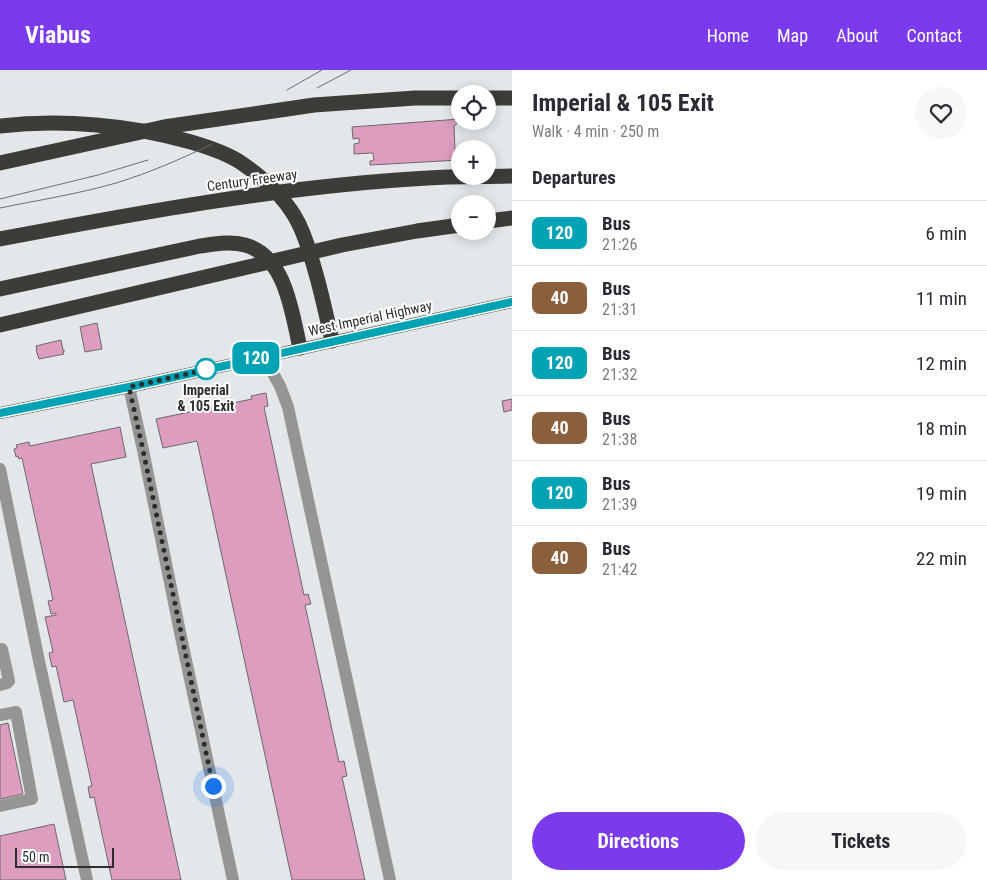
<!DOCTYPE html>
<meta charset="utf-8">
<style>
:root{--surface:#fff;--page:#f7f7f7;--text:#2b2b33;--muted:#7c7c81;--line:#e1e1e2;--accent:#7c3aed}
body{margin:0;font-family:"Roboto Condensed",sans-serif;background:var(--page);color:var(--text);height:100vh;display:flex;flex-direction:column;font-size:19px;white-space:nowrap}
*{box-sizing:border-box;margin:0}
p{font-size:16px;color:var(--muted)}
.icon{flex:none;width:28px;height:28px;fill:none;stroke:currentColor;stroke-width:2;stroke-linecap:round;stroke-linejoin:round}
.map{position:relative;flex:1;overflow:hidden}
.side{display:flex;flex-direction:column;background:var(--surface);width:475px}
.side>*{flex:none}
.badge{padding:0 10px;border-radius:8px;font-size:18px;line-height:32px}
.fabs{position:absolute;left:451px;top:15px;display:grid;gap:10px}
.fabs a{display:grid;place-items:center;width:45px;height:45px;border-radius:50%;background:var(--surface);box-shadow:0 2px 12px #0003;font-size:25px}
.scale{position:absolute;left:15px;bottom:12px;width:99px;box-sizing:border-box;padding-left:5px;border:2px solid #2c2d2e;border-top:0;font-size:14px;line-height:18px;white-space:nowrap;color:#2c2d2e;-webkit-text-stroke:4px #fff;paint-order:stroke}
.you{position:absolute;width:25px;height:25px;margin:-12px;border:4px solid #fff;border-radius:50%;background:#1a73e8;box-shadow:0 0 0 8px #1a73e833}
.map>.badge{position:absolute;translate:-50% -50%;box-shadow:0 0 0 2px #fff}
h2{padding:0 20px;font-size:19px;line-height:45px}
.round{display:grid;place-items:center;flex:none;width:52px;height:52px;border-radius:26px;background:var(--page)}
.summary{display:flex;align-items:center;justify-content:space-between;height:85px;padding:0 20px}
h1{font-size:24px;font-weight:700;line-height:38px}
.action{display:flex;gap:10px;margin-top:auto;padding:10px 20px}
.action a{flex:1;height:58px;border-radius:30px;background:var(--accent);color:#fff;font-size:20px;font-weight:700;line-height:58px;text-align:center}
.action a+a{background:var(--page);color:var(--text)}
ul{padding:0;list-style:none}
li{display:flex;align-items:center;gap:15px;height:65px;padding:0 20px;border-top:1px solid var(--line)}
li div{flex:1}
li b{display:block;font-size:19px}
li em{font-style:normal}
li .badge{min-width:55px;font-weight:700;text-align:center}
header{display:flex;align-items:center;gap:30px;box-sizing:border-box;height:70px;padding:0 25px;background:var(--accent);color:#fff}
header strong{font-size:24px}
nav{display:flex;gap:28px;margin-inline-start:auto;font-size:18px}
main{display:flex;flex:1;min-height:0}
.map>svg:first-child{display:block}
.building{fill:#dc9dbf;stroke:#6d696b}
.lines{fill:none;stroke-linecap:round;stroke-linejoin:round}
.minor{stroke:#959593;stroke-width:12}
.major{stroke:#545350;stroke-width:12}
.highway{stroke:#3d3c39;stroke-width:15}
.tram{stroke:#6b6d6f;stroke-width:1}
.highway-bridge{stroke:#3d3c39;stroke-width:15}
.line-casing{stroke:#fff;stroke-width:11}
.line{stroke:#00a3b4;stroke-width:8}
.walk{stroke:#2c2d2e;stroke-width:5;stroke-dasharray:0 9}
.stop-dot{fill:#fff;stroke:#00a3b4;stroke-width:2.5}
.labels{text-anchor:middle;stroke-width:4;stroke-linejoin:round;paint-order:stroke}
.street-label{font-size:14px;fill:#2c2d2e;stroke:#fff}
.stop-label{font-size:14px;font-weight:bold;fill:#2c2d2e;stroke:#fff}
</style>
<header>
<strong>Viabus</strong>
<nav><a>Home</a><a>Map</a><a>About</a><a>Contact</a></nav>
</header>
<main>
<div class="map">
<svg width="512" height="810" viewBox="0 0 512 810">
<rect width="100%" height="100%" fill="#e3e7ea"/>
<g class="building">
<polygon points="460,49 460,51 454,56 455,81 460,86 460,90 370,95 370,91 374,90 373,83 354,84 354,74 359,73 359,68 353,69 352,57"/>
<polygon points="97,253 102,279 85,282 80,257"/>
<polygon points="61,270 63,280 64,280 64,282 63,282 64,284 39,289 36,280 37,280 36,276"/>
<polygon points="266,323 268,336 264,337 304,525 308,524 311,534 305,535 339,692 344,691 347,706 342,707 365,810 292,810 197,371 163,378 156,349 252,329 251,326"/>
<polygon points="512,329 512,340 504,342 502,331"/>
<polygon points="120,357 126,387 91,394 181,810 112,810 94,727 90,728 88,717 92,716 73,630 64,632 56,596 52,597 49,583 53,582 45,547 56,545 56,543 51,544 48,531 53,530 22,388 19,389 18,386 16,387 14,379 17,378 16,375 29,372 30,376"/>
<polygon points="8,653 23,724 0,729 0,655"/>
<polygon points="54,754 66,810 0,810 0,766"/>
</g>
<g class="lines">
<g class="minor">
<polyline points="264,287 280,316 288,337 390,810"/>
<polyline points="129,317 143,380 181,567 233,810"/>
<polyline points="0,399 39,591 87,810"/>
<polyline points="0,615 7,613 9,611 2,579"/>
<polyline points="0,645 16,642 32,729 0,736"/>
</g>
<polyline class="major" points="0,343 129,317 512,232"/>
<g class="highway">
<polyline points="488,28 512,28"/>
<path d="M0,56c62,-7 131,-1 191,16 17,5 35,11 49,20 21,14 41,32 54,53 8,13 13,28 17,42 9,28 15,56 21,84"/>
<polyline points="488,151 512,148"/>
<path d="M0,219l200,-43c15,-2 30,-5 45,-1 41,11 47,69 55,103"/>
</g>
<g class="tram">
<polyline points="317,18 351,0"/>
<polyline points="287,20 322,0"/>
<polyline points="0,129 98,105 148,90"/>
<path d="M0,138c39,-8 78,-14 116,-25 33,-10 65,-24 96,-39"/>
</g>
<g class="highway-bridge">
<polyline points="0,93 164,57 314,35 415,28 460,28"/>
<path d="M0,169c142,-27 284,-53 428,-61 28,-2 56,-1 84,-2"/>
<polyline points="0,255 342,175 417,161 460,155"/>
</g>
</g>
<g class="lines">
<g class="line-casing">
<polyline id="line" points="0,343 129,317 512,232"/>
</g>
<use href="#line" class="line"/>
<polyline class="walk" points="206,299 209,299 129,317 143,380 213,716"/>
</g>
<circle class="stop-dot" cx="206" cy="299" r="10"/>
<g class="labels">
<g class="street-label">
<text transform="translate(252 110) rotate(-8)" y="5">Century Freeway</text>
<text transform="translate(370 248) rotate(-12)" y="5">West Imperial Highway</text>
</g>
<g class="stop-label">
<text x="206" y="325">Imperial<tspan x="206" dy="16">&amp; 105 Exit</tspan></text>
</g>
</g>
</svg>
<div class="fabs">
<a><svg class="icon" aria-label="locate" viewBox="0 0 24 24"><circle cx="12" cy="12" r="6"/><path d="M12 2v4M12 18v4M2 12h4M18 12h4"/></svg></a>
<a>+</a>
<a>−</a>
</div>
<div class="scale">50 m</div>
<div class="you" style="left:213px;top:716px"></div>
<b class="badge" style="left:256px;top:288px;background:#00a3b4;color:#fff">120</b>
</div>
<section class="side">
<div class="summary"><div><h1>Imperial &amp; 105 Exit</h1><p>Walk · 4 min · 250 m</p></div><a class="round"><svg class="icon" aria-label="heart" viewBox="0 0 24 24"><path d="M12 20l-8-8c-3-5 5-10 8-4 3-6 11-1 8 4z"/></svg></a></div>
<h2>Departures</h2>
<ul>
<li><span class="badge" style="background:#00a3b4;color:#fff">120</span><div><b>Bus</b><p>21:26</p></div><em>6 min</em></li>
<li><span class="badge" style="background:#8b5e3c;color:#fff">40</span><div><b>Bus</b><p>21:31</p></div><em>11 min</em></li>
<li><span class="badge" style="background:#00a3b4;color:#fff">120</span><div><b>Bus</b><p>21:32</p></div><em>12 min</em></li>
<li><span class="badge" style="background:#8b5e3c;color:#fff">40</span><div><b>Bus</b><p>21:38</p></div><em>18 min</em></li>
<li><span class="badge" style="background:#00a3b4;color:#fff">120</span><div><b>Bus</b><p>21:39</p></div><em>19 min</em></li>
<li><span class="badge" style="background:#8b5e3c;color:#fff">40</span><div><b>Bus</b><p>21:42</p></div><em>22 min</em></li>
</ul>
<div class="action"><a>Directions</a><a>Tickets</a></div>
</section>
</main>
